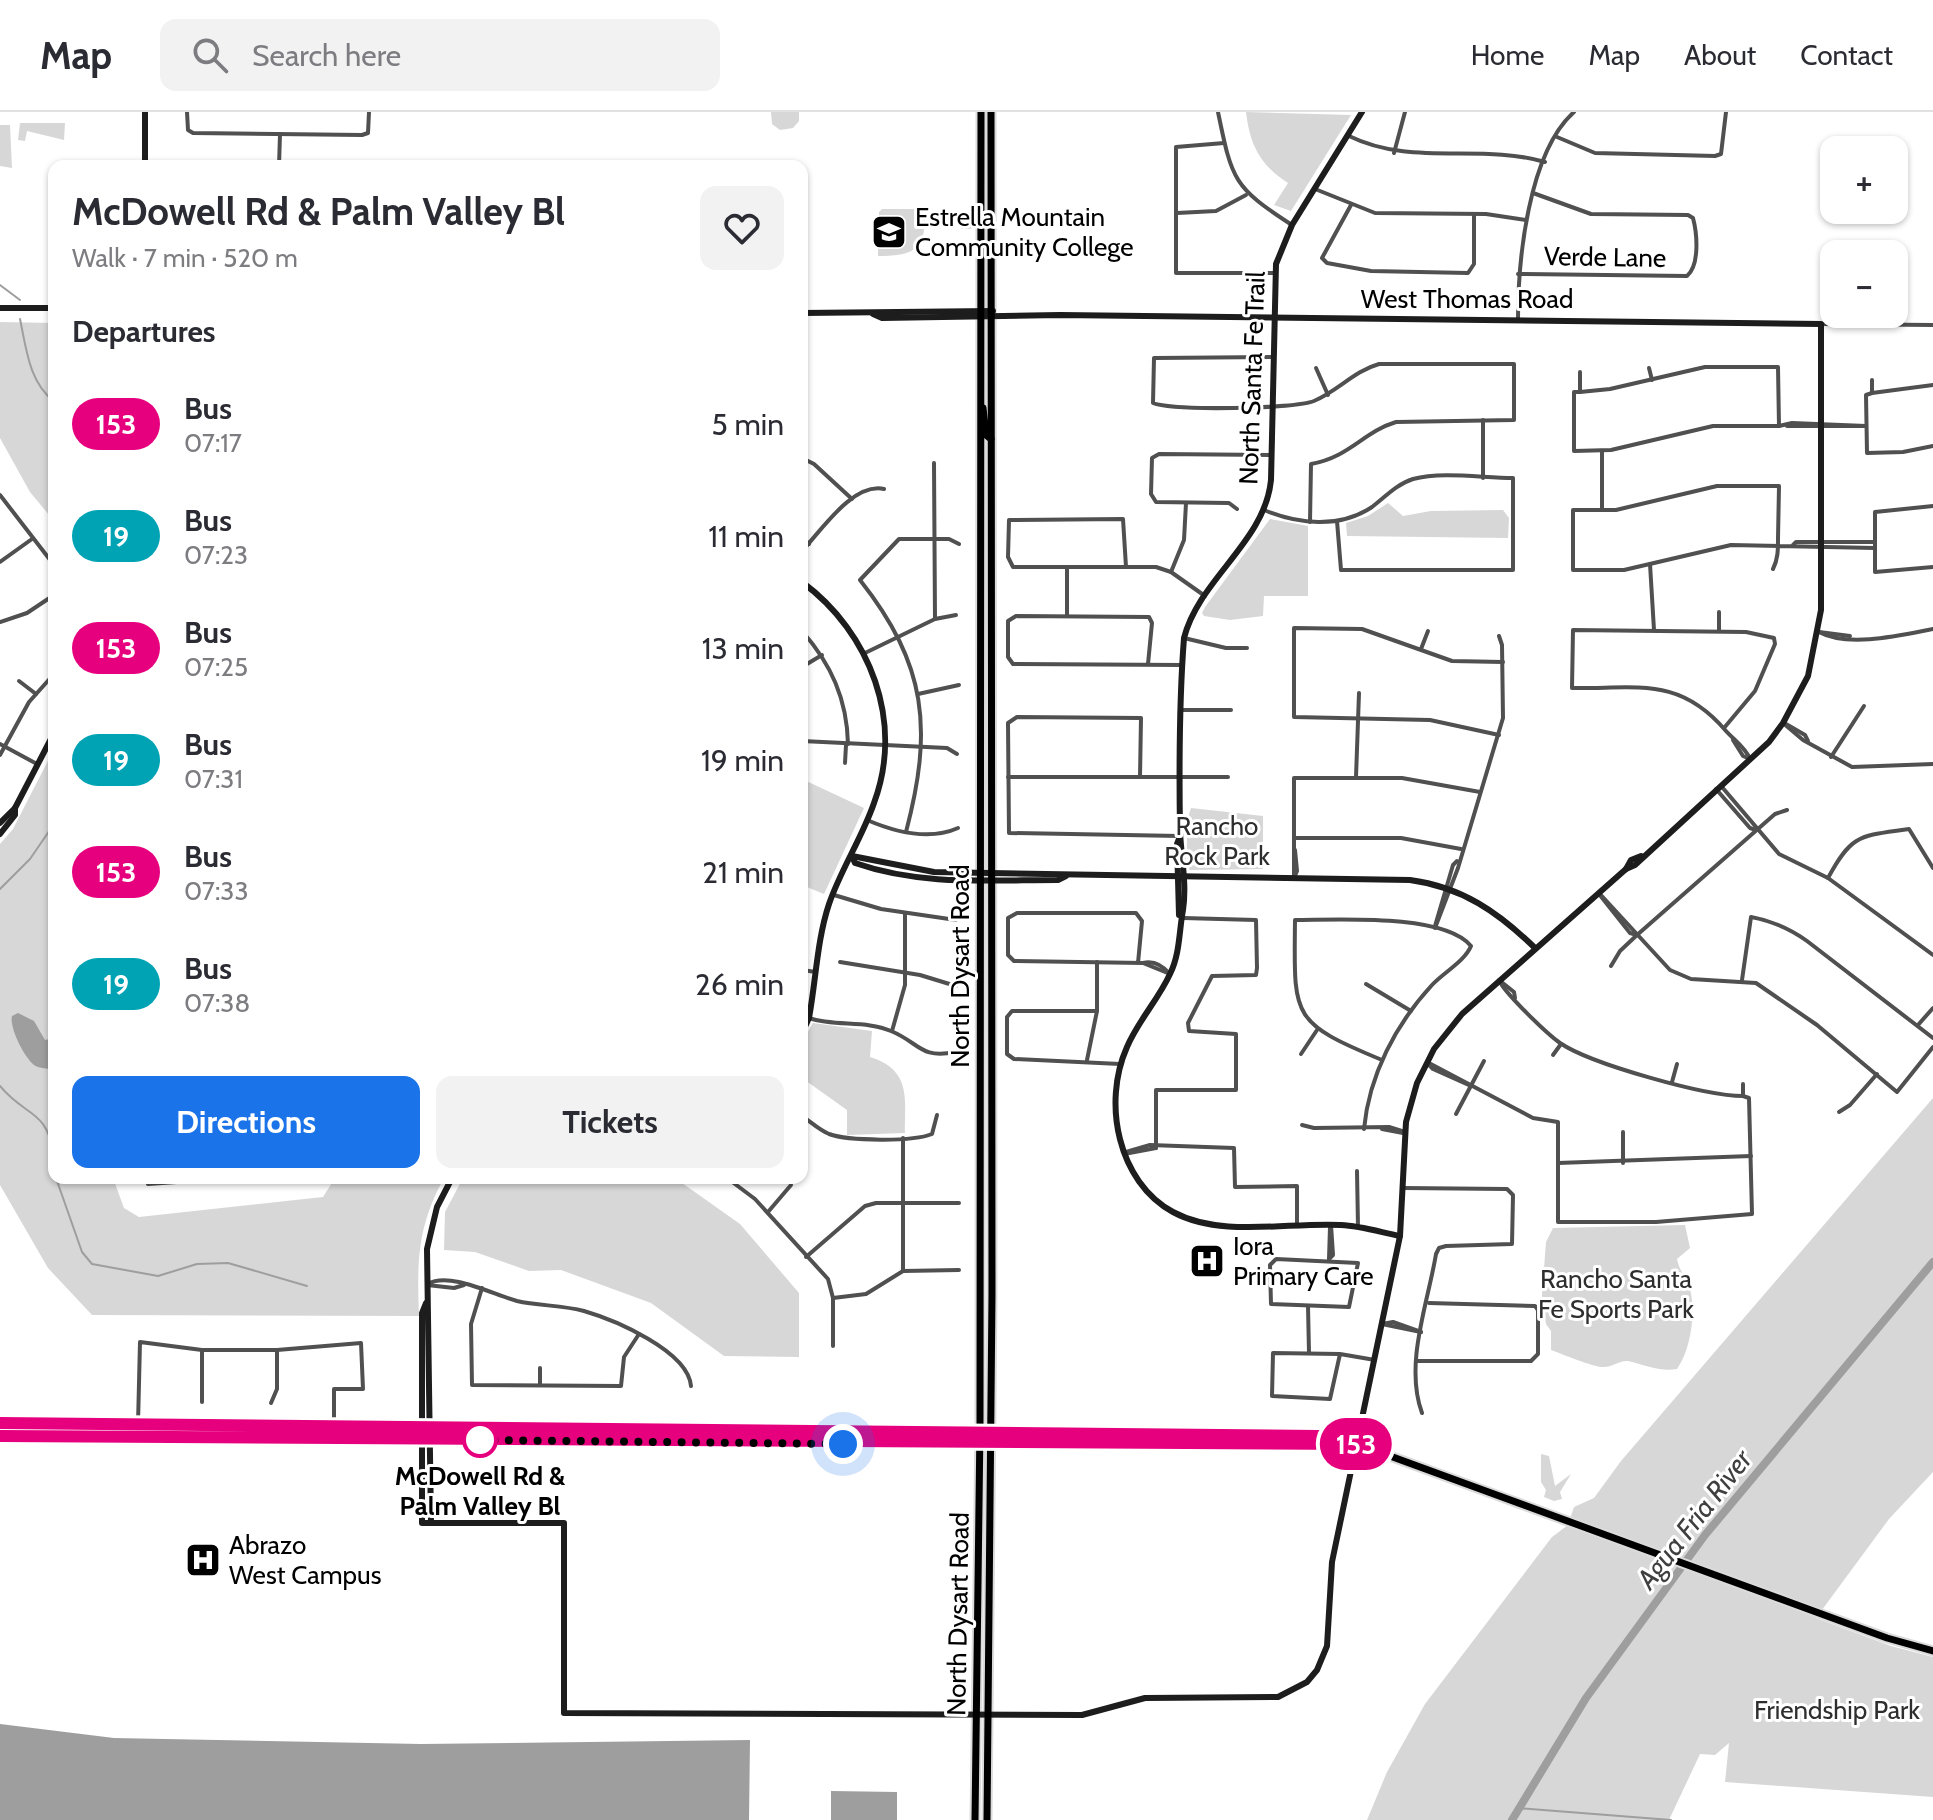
<!DOCTYPE html>
<meta charset="utf-8">
<style>
:root{--surface:#fff;--page:#f2f2f3;--text:#2b2b33;--muted:#7c7c81;--line:#e1e1e2;--accent:#1a73e8}
body{margin:0;font-family:Cabin,sans-serif;background:var(--page);color:var(--text);height:100vh;display:flex;flex-direction:column;font-size:30px;white-space:nowrap}
*{box-sizing:border-box;margin:0}
p{font-size:26px;color:var(--muted)}
.icon{flex:none;width:44px;height:44px;fill:none;stroke:currentColor;stroke-width:2;stroke-linecap:round;stroke-linejoin:round}
.map{position:relative;flex:1;overflow:hidden}
.sheet{position:absolute;left:48px;top:48px;width:760px;height:1024px;display:flex;flex-direction:column;background:var(--surface);border-radius:16px;box-shadow:0 2px 6px #0004}
.sheet>*{flex:none}
.badge{padding:0 16px;border-radius:26px;font-size:28px;line-height:52px}
.controls{position:absolute;left:1820px;top:24px;display:grid;gap:16px}
.controls a{display:grid;place-items:center;width:88px;height:88px;border-radius:16px;background:var(--surface);box-shadow:0 2px 6px #0004;font-size:40px}
.you{position:absolute;width:40px;height:40px;margin:-20px;border:6px solid #fff;border-radius:50%;background:#1a73e8;box-shadow:0 0 0 12px #1a73e833}
.map>.badge{position:absolute;translate:-50% -50%;box-shadow:0 0 0 4px #fff}
h2{padding:0 24px;font-size:30px;line-height:72px}
.round{display:grid;place-items:center;flex:none;width:84px;height:84px;border-radius:16px;background:var(--page)}
.overview{display:flex;align-items:center;justify-content:space-between;height:136px;padding:0 24px}
h1{font-size:38px;font-weight:800;line-height:60px}
.action{display:flex;gap:16px;margin-top:auto;padding:16px 24px}
.action a{flex:1;height:92px;border-radius:16px;background:var(--accent);color:#fff;font-size:32px;font-weight:800;line-height:92px;text-align:center}
.action a+a{background:var(--page);color:var(--text)}
ul{padding:0;list-style:none}
li{display:flex;align-items:center;gap:24px;height:112px;padding:0 24px}
li div{flex:1}
li b{display:block;font-size:30px}
li em{font-style:normal}
li .badge{min-width:88px;font-weight:700;text-align:center}
header{display:flex;align-items:center;gap:48px;box-sizing:border-box;height:112px;padding:0 40px;background:var(--surface);border-bottom:2px solid var(--line)}
header strong{font-size:38px}
nav{display:flex;gap:44px;margin-inline-start:auto;font-size:28px}
.search{width:560px;height:72px;background:var(--page);display:flex;align-items:center;gap:20px;box-sizing:border-box;padding:0 28px;border-radius:16px;color:var(--muted);font-size:30px}
.map>svg:first-child{display:block}
.green{fill:#d7d7d7}
.water{fill:#9e9e9e}
.lines{fill:none;stroke-linecap:round;stroke-linejoin:round}
.stream{stroke:#9e9e9e;stroke-width:2}
.river{stroke:#9e9e9e;stroke-width:8}
.primary-casing{stroke:#dbdbdb;stroke-width:11}
.street{stroke:#505050;stroke-width:4}
.secondary{stroke:#1d1d1d;stroke-width:6}
.primary{stroke:#000;stroke-width:7}
.line-casing{stroke:#fff;stroke-width:18}
.line{stroke:#e6007e;stroke-width:12}
.walk{stroke:#000;stroke-width:8;stroke-dasharray:0 14.4}
.stop-dot{fill:#fff;stroke:#e6007e;stroke-width:4}
.labels{text-anchor:middle;stroke-width:6;stroke-linejoin:round;paint-order:stroke}
.poi-label{font-size:26px;fill:#000;stroke:#fff;text-anchor:start}
.street-label{font-size:26px;fill:#000;stroke:#fff}
.park-label{font-size:26px;fill:#2e2e2e;stroke:#fff}
.stop-label{font-size:26px;font-weight:bold;fill:#000;stroke:#fff}
.water-label{font-size:28px;font-style:italic;fill:#3f3f3f;stroke:#fff}
</style>
<header>
<strong>Map</strong>
<div class="search"><svg class="icon" aria-label="search" viewBox="0 0 24 24"><circle cx="10" cy="10" r="6"/><path d="M15 15l6 6"/></svg>Search here</div>
<nav><a>Home</a><a>Map</a><a>About</a><a>Contact</a></nav>
</header>
<div class="map">
<svg width="1933" height="1708" viewBox="0 0 1933 1708">
<rect width="100%" height="100%" fill="#fff"/>
<g class="green">
<polygon points="771,0 799,0 799,9 793,16 780,18 772,12"/>
<path d="M1246,0l105,3 -60,96 -17,-6 14,-22c-28,-18 -38,-38 -42,-71z"/>
<polygon points="20,11 65,11 64,28 27,19 25,29 18,28"/>
<polygon points="0,13 10,13 12,56 0,54"/>
<path d="M882,97h43c1,39 -8,47 -47,47l1,-44z"/>
<polygon points="0,210 54,211 54,409 30,380 0,326"/>
<polygon points="1388,391 1403,404 1431,399 1503,398 1509,406 1508,426 1347,424 1346,411 1368,404"/>
<polygon points="1270,407 1308,414 1308,484 1264,484 1263,504 1230,508 1204,504 1202,501 1205,495"/>
<path d="M54,637v429h59l11,30 15,9 184,-20 12,-19h109c-27,49 -27,84 -25,138l-327,-1 -44,-47 -48,-83v-341l13,-15z"/>
<polygon points="802,667 864,696 824,782 802,773"/>
<polygon points="1191,696 1263,704 1263,757 1190,758 1187,754 1187,709"/>
<path d="M813,911l59,8 -2,26c41,13 35,40 35,76l-58,2v-25l-45,-32v-36z"/>
<polygon points="1933,986 1933,1360 1889,1407 1816,1506 1891,1534 1933,1545 1933,1685 1725,1670 1729,1631 1715,1643 1700,1642 1669,1708 1367,1708 1387,1660 1425,1592 1552,1425 1568,1413 1574,1395 1594,1386 1621,1349"/>
<polygon points="463,1066 675,1066 740,1112 799,1181 799,1245 724,1244 651,1191 561,1158 529,1159 475,1140 444,1138 445,1100"/>
<path d="M1685,1113l5,23 -13,11c2,12 10,19 13,30 6,23 1,61 -13,80 -18,3 -32,-4 -49,-8 -8,-1 -16,6 -24,6 -9,1 -42,-13 -53,-17v-19l-5,-7 -4,-29 4,-53 7,-14z"/>
<polygon points="1541,1342 1549,1344 1555,1374 1571,1362 1560,1380 1562,1387 1554,1389 1544,1385 1546,1378 1541,1370"/>
</g>
<g class="water">
<path d="M18,901l16,8 11,19 9,-2v32c-7,-2 -14,-1 -20,-5 -10,-8 -25,-38 -22,-49z"/>
<polygon points="0,1612 114,1626 421,1632 750,1628 749,1708 0,1708"/>
<polygon points="831,1679 897,1680 897,1708 831,1708"/>
</g>
<g class="lines">
<g class="stream">
<polyline points="962,116 974,115"/>
<polyline points="0,173 20,188"/>
<path d="M20,207c6,28 9,64 34,82"/>
<polyline points="0,777 30,747 54,712"/>
<path d="M0,974c25,31 46,22 54,68"/>
<polyline points="56,1066 82,1140 92,1152 158,1164 197,1152 228,1151 307,1174"/>
<polyline points="1517,1696 1671,1708"/>
</g>
<polyline class="river" points="1512,1708 1586,1586 1705,1423 1933,1150"/>
<g class="primary-casing">
<g id="primary">
<polyline points="983,296 986,323 991,327"/>
<polyline points="0,1311 1338,1325 1887,1526 1933,1539"/>
<polyline points="0,1324 1357,1332"/>
<polyline points="975,1708 980,1314 981,0"/>
<polyline points="987,1708 992,1183 991,0"/>
</g>
</g>
<g class="street">
<polyline points="187,0 188,18 193,21 362,23 368,21 369,0"/>
<path d="M1218,0c14,68 15,75 74,113"/>
<path d="M1349,24c63,31 131,7 196,26"/>
<polyline points="1557,25 1595,41 1715,44 1721,42 1726,0"/>
<polyline points="1224,31 1176,35 1176,161 1274,161"/>
<polyline points="1394,41 1405,0"/>
<polyline points="279,54 280,22"/>
<polyline points="1315,77 1375,101 1486,102 1526,108"/>
<polyline points="1351,93 1322,146 1327,151 1371,159 1468,161 1474,152 1474,102"/>
<polyline points="1177,101 1216,99 1246,83"/>
<path d="M1518,162l169,2c13,-11 10,-43 6,-58l-5,-3 -97,-1 -58,-21"/>
<path d="M1518,207c0,-58 10,-166 56,-207"/>
<polyline points="1821,212 1933,213"/>
<path d="M1273,245l-119,1 -1,45c19,8 141,6 161,-2 24,-10 40,-30 65,-37h135v56l-118,2c-33,10 -46,35 -85,42l-1,58"/>
<polyline points="1316,256 1328,283"/>
<polyline points="1649,256 1652,268"/>
<polyline points="1580,260 1580,280 1574,280 1574,339 1611,338 1713,314 1779,314 1792,311 1866,314"/>
<polyline points="1872,268 1872,281 1866,283 1867,341 1903,340 1933,334"/>
<polyline points="1580,280 1610,277 1705,255 1778,255 1779,314"/>
<polyline points="1872,281 1933,273"/>
<polyline points="1787,314 1866,314"/>
<polyline points="1602,340 1602,397"/>
<polyline points="802,346 814,352 852,387"/>
<polyline points="934,351 935,507"/>
<polyline points="1483,366 1483,308"/>
<polyline points="0,383 54,453"/>
<polyline points="1933,394 1875,400 1875,460 1933,455"/>
<polyline points="1237,397 1229,391 1156,390 1151,382 1152,346 1159,342 1271,343"/>
<path d="M1264,398c34,14 75,19 108,-3 13,-10 25,-23 41,-28 29,-8 70,-1 100,-1v92h-172l-4,-49"/>
<polyline points="802,425 809,432"/>
<polyline points="1793,433 1796,430 1875,430"/>
<path d="M802,439c19,-20 51,-69 82,-62"/>
<polyline points="0,450 32,427"/>
<polyline points="1650,452 1654,518"/>
<polyline points="1126,455 1123,407 1009,408 1008,445 1013,455 1156,455 1171,460 1205,484"/>
<path d="M1773,457c5,-10 5,-19 5,-30l1,-53h-62l-101,24h-43v60h51l107,-25 144,3"/>
<polyline points="1171,460 1184,428 1186,391"/>
<polyline points="1067,504 1067,455"/>
<polyline points="0,510 27,501 54,483"/>
<path d="M802,519c29,33 45,68 46,113"/>
<polyline points="1719,519 1719,500"/>
<path d="M1819,520c29,16 83,3 114,-3"/>
<polyline points="1819,520 1850,524"/>
<polyline points="1184,526 1226,536 1247,536"/>
<polyline points="1421,537 1428,519"/>
<polyline points="865,541 935,507 956,503"/>
<polyline points="1148,552 1152,511 1149,505 1016,504 1008,509 1008,545 1013,552 1182,553"/>
<polyline points="802,555 822,543"/>
<polyline points="19,569 36,582"/>
<polyline points="918,582 959,573"/>
<polyline points="1182,598 1231,598"/>
<polyline points="1783,611 1803,628 1852,655 1933,652"/>
<polyline points="1786,612 1805,623 1808,629"/>
<path d="M1724,616l31,-37 20,-47 -1,-6 -28,-6 -173,-2 -1,58c66,1 107,-12 154,43 8,9 19,16 24,28"/>
<polyline points="1499,623 1430,608 1294,605 1294,516 1362,517 1452,549 1503,550"/>
<polyline points="1733,628 1743,644 1750,647"/>
<polyline points="802,629 947,636 957,642"/>
<polyline points="0,632 37,652"/>
<polyline points="0,643 29,590 54,562"/>
<polyline points="1831,645 1864,594"/>
<polyline points="845,651 846,633"/>
<polyline points="1008,665 1228,665"/>
<polyline points="1140,665 1141,606 1017,605 1008,611 1009,721 1180,724"/>
<polyline points="1356,665 1359,581"/>
<polyline points="1722,675 1779,742 1828,766 1933,843"/>
<polyline points="1716,677 1750,716 1756,718"/>
<path d="M867,708c28,12 62,21 91,8"/>
<path d="M906,720c27,-103 21,-167 -46,-252l39,-41h50l10,5"/>
<polyline points="1295,726 1401,726 1461,737"/>
<polyline points="1294,766 1294,666 1402,666 1480,680"/>
<polyline points="1294,766 1297,759 1295,738"/>
<path d="M1828,766c24,-45 33,-42 81,-49l24,39"/>
<polyline points="1599,782 1630,821 1637,823"/>
<polyline points="1600,782 1670,858 1691,867 1756,871 1817,913 1897,980 1933,935"/>
<polyline points="834,783 881,797 956,808"/>
<polyline points="1435,814 1453,753 1457,749"/>
<polyline points="1435,816 1458,756 1503,606 1502,533 1499,524"/>
<polyline points="840,850 920,863 956,874"/>
<path d="M1138,851l4,-42 -6,-8h-119l-9,5v37l6,6 129,2c11,-3 20,3 27,11"/>
<polyline points="1143,851 1170,862"/>
<polyline points="1611,854 1620,839 1637,823 1775,702 1787,698"/>
<polyline points="802,858 816,860"/>
<polyline points="1499,868 1514,880 1515,886"/>
<path d="M1742,868l9,-63c22,4 38,11 56,24l126,97"/>
<path d="M1500,870c7,13 46,51 60,61 31,21 145,53 183,53"/>
<polyline points="1366,872 1411,899"/>
<polyline points="1097,899 1012,899 1007,905 1007,942 1014,947 1120,952"/>
<path d="M809,906c26,9 57,2 82,13 29,12 29,28 64,21"/>
<polyline points="1918,913 1933,896"/>
<polyline points="892,919 905,873 905,802"/>
<polyline points="1301,942 1317,918"/>
<polyline points="1553,943 1561,932"/>
<polyline points="1087,948 1097,899 1097,850"/>
<polyline points="1427,950 1533,1006 1558,1010 1558,1110 1656,1110 1752,1102 1749,986 1743,984 1743,972"/>
<polyline points="1428,952 1433,957 1471,974"/>
<polyline points="1672,970 1677,952"/>
<polyline points="1839,1000 1850,993 1877,962"/>
<polyline points="1456,1002 1484,949"/>
<path d="M802,1004c9,6 17,14 27,18 19,7 84,8 103,0l5,-19"/>
<polyline points="1302,1013 1314,1016 1389,1015 1405,1020"/>
<path d="M1364,1017c5,-54 32,-105 68,-144 11,-12 33,-24 39,-39 -27,-33 -136,-26 -176,-26 -1,97 -5,102 87,140"/>
<polyline points="1382,1017 1403,1021"/>
<polyline points="1623,1020 1623,1051"/>
<polyline points="903,1026 903,1159"/>
<polyline points="1156,1036 1156,978 1236,978 1236,922 1189,919 1188,911 1212,864 1256,863 1257,856 1256,808 1183,806"/>
<polyline points="1126,1040 1150,1033 1234,1036 1235,1075 1297,1074 1297,1113"/>
<polyline points="1124,1042 1156,1036"/>
<polyline points="1558,1051 1751,1044"/>
<polyline points="1357,1059 1358,1115"/>
<polyline points="146,1066 148,1072 234,1066"/>
<polyline points="727,1066 755,1087 828,1167 833,1186 833,1234"/>
<path d="M1403,1076l104,1 6,6 -1,49 -66,2 -7,2 -3,6c-8,49 -32,110 -14,159"/>
<polyline points="768,1100 791,1073"/>
<polyline points="806,1145 865,1094 876,1091 959,1091"/>
<polygon points="1276,1147 1358,1151 1349,1195 1271,1192 1270,1153"/>
<polyline points="1329,1147 1333,1143 1331,1113"/>
<polyline points="1329,1147 1330,1115"/>
<path d="M428,1172c21,-13 66,11 89,17 22,5 45,4 67,10 31,9 104,40 107,75"/>
<polyline points="427,1173 454,1176 464,1173"/>
<polyline points="482,1176 471,1212 472,1273 621,1274 624,1245 639,1222"/>
<polyline points="833,1186 866,1182 903,1159 959,1158"/>
<polyline points="1308,1194 1309,1241"/>
<polyline points="1382,1212 1393,1210 1421,1220"/>
<polyline points="1382,1212 1421,1220"/>
<polyline points="202,1238 202,1290"/>
<polyline points="1340,1242 1330,1287 1272,1284 1273,1241 1340,1242 1375,1248"/>
<polyline points="1416,1249 1531,1249 1538,1242 1538,1198 1535,1194 1429,1191"/>
<polyline points="540,1273 540,1256"/>
<polyline points="271,1291 277,1277 277,1238"/>
<polyline points="138,1312 140,1230 202,1238 277,1238 361,1231 363,1277 334,1277 334,1313"/>
</g>
<g class="secondary">
<path d="M1362,0l-70,113 -16,39 -5,216c-6,62 -72,99 -87,158 -5,64 -5,129 -4,193 1,25 7,53 3,79 -4,21 -3,44 -13,64 -12,26 -32,47 -43,73 -25,56 -9,135 46,165 48,26 115,10 168,13 20,1 39,7 59,11"/>
<polyline points="145,54 145,0"/>
<polyline points="0,196 54,196"/>
<polyline points="802,201 993,199"/>
<path d="M802,470c69,51 102,140 72,221 -12,35 -33,66 -45,101 -12,36 -13,76 -20,114l-7,15"/>
<polyline points="0,711 15,696"/>
<polyline points="0,722 15,703 15,696 54,621"/>
<path d="M852,744l82,16 476,8c52,7 88,32 125,68"/>
<path d="M852,744l3,7c66,23 134,17 203,17l8,-4"/>
<polyline points="1626,757 1631,748 1641,744"/>
<polyline points="1179,803 1177,732 1180,724"/>
<polyline points="426,1191 422,1201 422,1411 564,1411 564,1601 1082,1603 1145,1586 1278,1585 1307,1570 1317,1558 1327,1534 1332,1450 1400,1124 1406,1010 1417,971 1434,937 1462,902 1626,757 1635,753 1769,630 1783,611 1808,564 1821,498 1821,212 1060,203 882,206 873,202"/>
<polyline points="431,1411 427,1137 437,1095 452,1066"/>
</g>
<use href="#primary" class="primary"/>
</g>
<g class="lines">
<g class="line-casing">
<polyline id="line" points="0,1311 1318,1324 1348,1327 1357,1332 0,1324"/>
</g>
<use href="#line" class="line"/>
<polyline class="walk" points="480,1328 843,1332"/>
</g>
<defs>
<g id="university-square" transform="scale(1.8)"><rect x="-9" y="-9" width="18" height="18" rx="4" fill="#000" stroke="#fff"/><path d="M0-5L7-2L0 1L-7-2ZM-4 1L0 2.5L4 1V4Q0 6-4 4Z" fill="#fff"/></g>
<g id="hospital-square" transform="scale(1.8)"><rect x="-9" y="-9" width="18" height="18" rx="4" fill="#000" stroke="#fff"/><path d="M-5-5h3v3.5h4V-5h3V5h-3V1.5h-4V5h-3Z" fill="#fff"/></g>
</defs>
<g fill-rule="evenodd">
<use href="#university-square" x="889" y="120"/>
<use href="#hospital-square" x="1207" y="1149"/>
<use href="#hospital-square" x="203" y="1448"/>
</g>
<circle class="stop-dot" cx="480" cy="1328" r="16"/>
<g class="labels">
<g class="poi-label">
<text x="915" y="114">Estrella Mountain<tspan x="915" dy="30">Community College</tspan></text>
<text x="1233" y="1143">Iora<tspan x="1233" dy="30">Primary Care</tspan></text>
<text x="229" y="1442">Abrazo<tspan x="229" dy="30">West Campus</tspan></text>
</g>
<g class="street-label">
<text transform="translate(1605 145) rotate(1)" y="9">Verde Lane</text>
<text x="1467" y="196">West Thomas Road</text>
<text transform="translate(1252 266) rotate(-88)" y="9">North Santa Fe Trail</text>
<text transform="translate(960 854) rotate(-90)" y="9">North Dysart Road</text>
<text transform="translate(958 1502) rotate(-89)" y="9">North Dysart Road</text>
</g>
<g class="park-label">
<text x="1217" y="723">Rancho<tspan x="1217" dy="30">Rock Park</tspan></text>
<text x="1616" y="1176">Rancho Santa<tspan x="1616" dy="30">Fe Sports Park</tspan></text>
<text x="1837" y="1607">Friendship Park</text>
</g>
<g class="stop-label">
<text x="480" y="1373">McDowell Rd &amp;<tspan x="480" dy="30">Palm Valley Bl</tspan></text>
</g>
<g class="water-label">
<text transform="translate(1694 1407) rotate(-52)" y="10">Agua Fria River</text>
</g>
</g>
</svg>
<div class="controls">
<a>+</a>
<a>−</a>
</div>
<div class="you" style="left:843px;top:1332px"></div>
<b class="badge" style="left:1356px;top:1332px;background:#e6007e;color:#fff">153</b>
<section class="sheet">
<div class="overview"><div><h1>McDowell Rd &amp; Palm Valley Bl</h1><p>Walk · 7 min · 520 m</p></div><a class="round"><svg class="icon" aria-label="heart" viewBox="0 0 24 24"><path d="M12 20l-8-8c-3-5 5-10 8-4 3-6 11-1 8 4z"/></svg></a></div>
<h2>Departures</h2>
<ul>
<li><span class="badge" style="background:#e6007e;color:#fff">153</span><div><b>Bus</b><p>07:17</p></div><em>5 min</em></li>
<li><span class="badge" style="background:#00a3b4;color:#fff">19</span><div><b>Bus</b><p>07:23</p></div><em>11 min</em></li>
<li><span class="badge" style="background:#e6007e;color:#fff">153</span><div><b>Bus</b><p>07:25</p></div><em>13 min</em></li>
<li><span class="badge" style="background:#00a3b4;color:#fff">19</span><div><b>Bus</b><p>07:31</p></div><em>19 min</em></li>
<li><span class="badge" style="background:#e6007e;color:#fff">153</span><div><b>Bus</b><p>07:33</p></div><em>21 min</em></li>
<li><span class="badge" style="background:#00a3b4;color:#fff">19</span><div><b>Bus</b><p>07:38</p></div><em>26 min</em></li>
</ul>
<div class="action"><a>Directions</a><a>Tickets</a></div>
</section>
</div>
